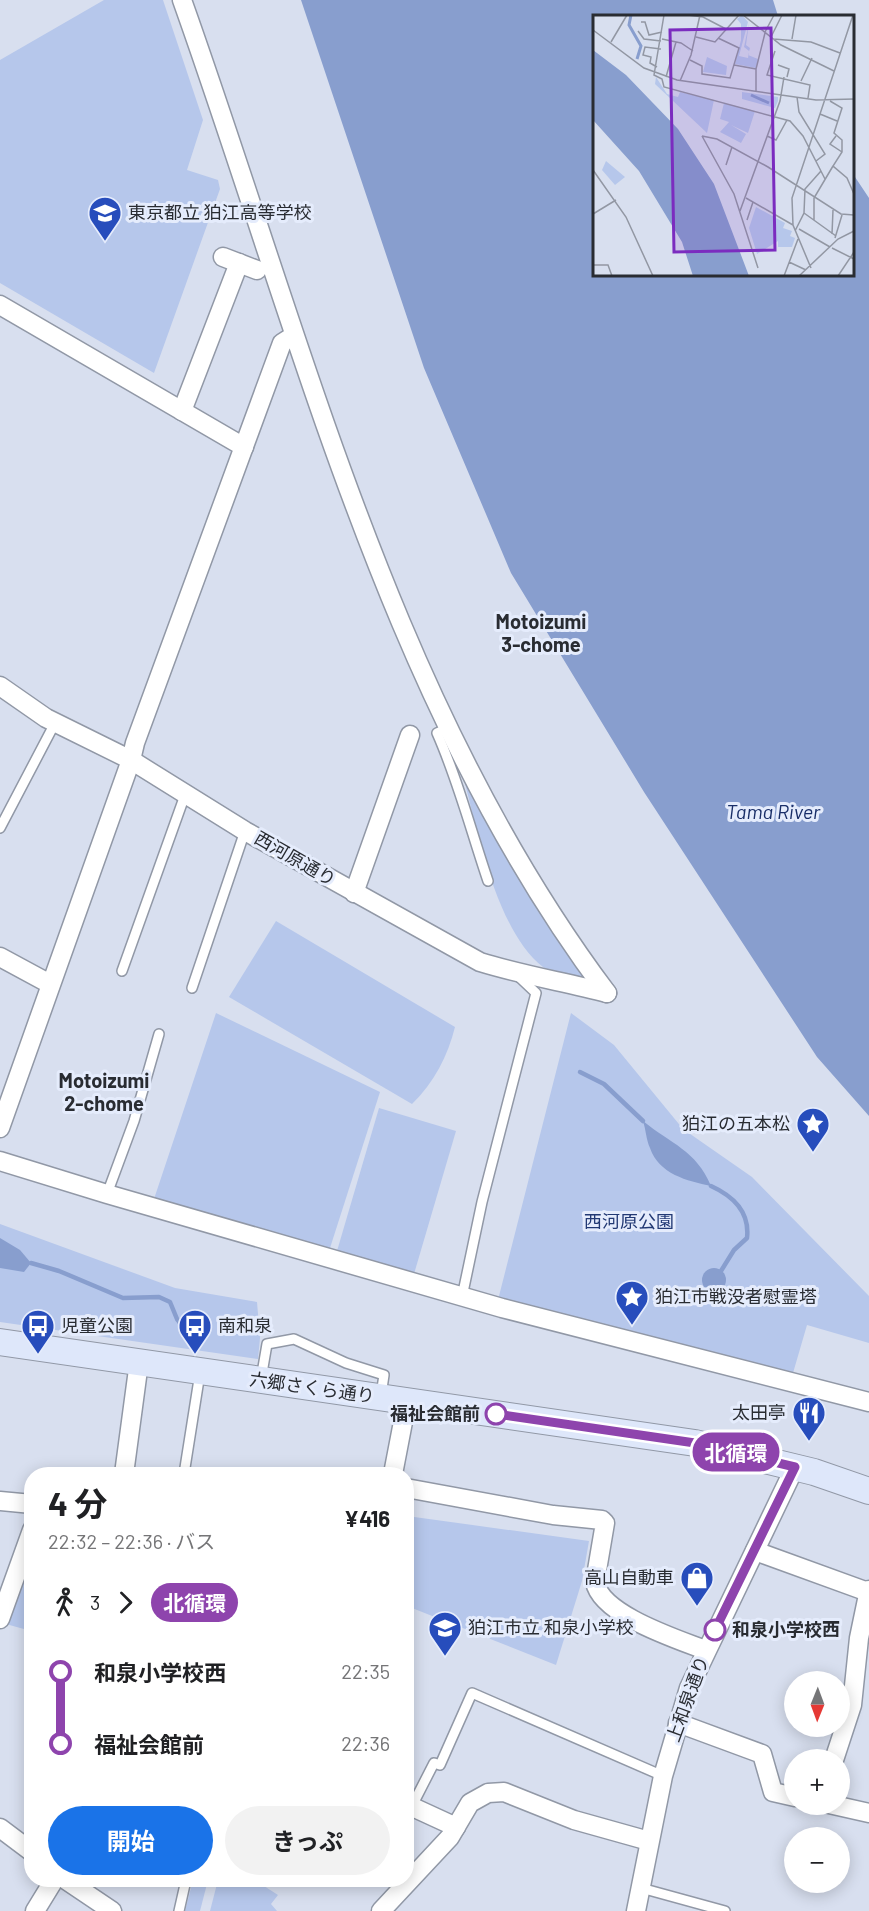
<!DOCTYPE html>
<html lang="ja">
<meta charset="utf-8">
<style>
:root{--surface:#fff;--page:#f2f2f2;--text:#202124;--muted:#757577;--accent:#1a73e8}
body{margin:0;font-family:Barlow,"Noto Sans JP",sans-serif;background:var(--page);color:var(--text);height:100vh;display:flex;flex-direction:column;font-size:22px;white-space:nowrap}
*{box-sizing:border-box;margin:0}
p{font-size:20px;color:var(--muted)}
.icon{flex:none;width:33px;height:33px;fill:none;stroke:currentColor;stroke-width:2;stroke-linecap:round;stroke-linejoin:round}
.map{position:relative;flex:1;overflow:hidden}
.sheet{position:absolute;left:24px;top:1467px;width:390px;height:420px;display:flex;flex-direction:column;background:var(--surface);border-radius:24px;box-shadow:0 3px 15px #0003}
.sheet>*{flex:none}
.badge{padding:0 12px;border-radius:20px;font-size:21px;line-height:39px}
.needle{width:39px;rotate:181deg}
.buttons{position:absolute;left:784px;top:1671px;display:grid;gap:12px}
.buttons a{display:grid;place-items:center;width:66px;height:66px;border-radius:50%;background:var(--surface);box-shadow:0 3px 15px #0003;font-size:30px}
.map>.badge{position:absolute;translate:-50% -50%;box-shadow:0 0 0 3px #fff}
.legs{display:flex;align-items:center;gap:9px;height:66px;padding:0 24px;font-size:20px}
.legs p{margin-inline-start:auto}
.head{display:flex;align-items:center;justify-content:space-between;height:102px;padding:0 24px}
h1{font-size:33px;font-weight:700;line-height:45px}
.button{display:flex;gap:12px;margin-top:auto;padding:12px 24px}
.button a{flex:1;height:69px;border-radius:36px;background:var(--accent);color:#fff;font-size:24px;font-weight:700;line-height:69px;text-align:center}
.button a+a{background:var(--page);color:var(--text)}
ul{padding:0 24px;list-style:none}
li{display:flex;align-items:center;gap:21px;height:72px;font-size:22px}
li i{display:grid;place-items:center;width:9px;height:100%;margin:0 8px;background:currentColor}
li i::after{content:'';width:15px;height:15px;margin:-8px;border:4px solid;border-radius:50%;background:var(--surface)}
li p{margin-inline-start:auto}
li:first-child i{background:linear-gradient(#0000 50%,currentColor 0)}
li:last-child i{background:linear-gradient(currentColor 50%,#0000 0)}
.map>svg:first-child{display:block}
.green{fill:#b6c7eb}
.water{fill:#889ece}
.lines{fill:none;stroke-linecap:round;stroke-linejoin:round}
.stream{stroke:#889ece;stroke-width:4.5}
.lane-casing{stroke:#9198a6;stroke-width:12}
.street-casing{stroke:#9198a6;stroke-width:21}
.secondary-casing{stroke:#9198a6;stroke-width:28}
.lane{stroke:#fff;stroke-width:9}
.street{stroke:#fff;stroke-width:18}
.secondary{stroke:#dee7fa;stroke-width:26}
.line-1-casing{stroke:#fff;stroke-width:14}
.line-1{stroke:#8e44ad;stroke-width:9}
.stop-1-dot{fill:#fff;stroke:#8e44ad;stroke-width:3}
.labels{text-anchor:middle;stroke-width:6;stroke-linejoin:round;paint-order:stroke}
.poi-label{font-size:18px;fill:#292c32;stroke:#e5ecfc;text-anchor:start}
.street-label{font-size:18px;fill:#292c32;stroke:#e5ecfc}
.park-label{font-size:18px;fill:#223974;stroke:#e5ecfc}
.stop-label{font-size:18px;font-weight:bold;fill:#292c32;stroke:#e5ecfc;text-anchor:end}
.neighbourhood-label{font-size:20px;font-weight:bold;fill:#292c32;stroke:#e5ecfc}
.water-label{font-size:20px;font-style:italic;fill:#192e68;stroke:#e5ecfc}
.inset-river{fill:none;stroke:#889ece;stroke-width:3}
.inset-road{fill:none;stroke:#9297a3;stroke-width:1.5}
.view{fill:#7b2cbf;fill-opacity:0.15;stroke:#7b2cbf;stroke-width:3}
.inset-edge{fill:none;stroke:#292c32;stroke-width:3}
</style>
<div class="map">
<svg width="869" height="1911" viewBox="0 0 869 1911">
<rect width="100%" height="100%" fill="#d8dfef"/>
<g class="green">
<polygon points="104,0 163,0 203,120 187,170 218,180 220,189 154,373 0,283 0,60"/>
<path d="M463,775l79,140 49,67c-13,-4 -37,-6 -48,-15 -46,-35 -66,-137 -80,-192z"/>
<path d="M276,921l179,106c-7,28 -21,56 -43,77l-183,-107z"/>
<polygon points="216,1013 380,1092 330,1248 154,1199"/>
<polygon points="571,1013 614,1045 683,1129 752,1177 869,1296 869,1343 807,1325 793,1373 498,1300"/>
<polygon points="379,1108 456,1131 414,1274 337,1251"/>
<polygon points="0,1224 175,1288 257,1302 260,1338 258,1359 0,1322"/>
<polygon points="407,1516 589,1541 582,1581 556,1665 412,1608 407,1600"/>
<polygon points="31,1551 31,1631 6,1624"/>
<polygon points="193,1880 208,1880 200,1911 185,1911"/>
<polygon points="218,1880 266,1880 264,1886 278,1895 271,1904 277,1911 210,1911"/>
</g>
<g class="water">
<polygon points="301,0 773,0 778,16 594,16 594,274 852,274 853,174 869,198 869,1116 817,1057 644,792 511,573 424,368"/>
<path d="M643,1121c28,23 53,29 68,65 -24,-5 -52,-12 -61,-38 -4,-9 -4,-18 -7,-27z"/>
<polygon points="0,1238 20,1250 31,1263 24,1272 0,1268"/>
<circle cx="714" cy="1280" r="12"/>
</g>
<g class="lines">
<g class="stream">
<polyline points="580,1072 604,1084 643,1121"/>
<path d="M711,1186c22,10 39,26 36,52l-13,12 -13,21"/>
<polyline points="31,1263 59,1271 123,1298 159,1297 170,1302 177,1319 188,1333"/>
</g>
<g class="lane-casing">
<g id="lane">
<path d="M449,728l-12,5c21,47 34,98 51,148"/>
<polyline points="0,828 55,723"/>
<polyline points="122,971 185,795"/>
<polyline points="192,988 245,831"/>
<polyline points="107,1194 134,1121 159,1034"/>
<polyline points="462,1297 482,1202 536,993 517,975"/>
<polyline points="261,1379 267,1344 294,1339 346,1363 384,1375 381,1395"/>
<polyline points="184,1474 200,1373"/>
<polyline points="412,1806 434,1763 440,1765 472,1693 663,1776"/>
<polyline points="641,1888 725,1911"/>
<polyline points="179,1911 186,1880"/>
</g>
</g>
<g class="street-casing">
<g id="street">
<path d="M182,0c120,336 207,703 425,993"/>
<polyline points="223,257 257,270"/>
<polyline points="0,305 244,447"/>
<polyline points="182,411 239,263"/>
<path d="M0,686l46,32 85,42 114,71 235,131c42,13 85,20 127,31"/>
<polyline points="354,893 410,735"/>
<polyline points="0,957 50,984"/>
<polyline points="0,1128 131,760 135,743 282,343 293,336"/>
<polyline points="0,1161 107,1194 502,1308 869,1402"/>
<polyline points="124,1474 139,1362"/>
<polyline points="393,1474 407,1401"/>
<path d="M406,1488l147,27 49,5 3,3 -10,59c6,33 82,57 110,68"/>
<polyline points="0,1501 32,1504"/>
<polyline points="755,1551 868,1592"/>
<polyline points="0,1619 32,1530"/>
<polyline points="678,1723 762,1754 773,1792 795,1797"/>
<polyline points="834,1760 852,1705 859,1638 869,1590"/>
<polyline points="406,1804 456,1827"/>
<polyline points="829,1804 869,1813"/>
<polyline points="0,1828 32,1852"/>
<polyline points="66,1880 112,1911"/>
<polyline points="35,1911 54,1880"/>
<polyline points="381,1911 450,1837 470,1803 488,1793 504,1792 574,1820 649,1841"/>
<polyline points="636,1911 663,1776 689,1688 795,1467"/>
</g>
</g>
<g class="secondary-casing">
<polyline id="secondary" points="0,1342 695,1443 814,1472 869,1491"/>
</g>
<use href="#lane" class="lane"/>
<use href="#street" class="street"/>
<use href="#secondary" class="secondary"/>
</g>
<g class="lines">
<g class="line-1-casing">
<polyline id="line-1" points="496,1414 695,1443 795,1467 715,1630"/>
</g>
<use href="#line-1" class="line-1"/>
</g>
<defs>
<g id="school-pin" transform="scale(1.725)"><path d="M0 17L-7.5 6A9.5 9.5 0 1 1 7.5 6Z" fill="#274dbc" stroke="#e5ecfc"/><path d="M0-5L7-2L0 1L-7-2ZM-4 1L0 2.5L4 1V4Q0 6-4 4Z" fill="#fff"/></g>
<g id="sight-pin" transform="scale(1.725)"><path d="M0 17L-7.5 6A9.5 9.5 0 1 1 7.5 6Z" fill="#274dbc" stroke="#e5ecfc"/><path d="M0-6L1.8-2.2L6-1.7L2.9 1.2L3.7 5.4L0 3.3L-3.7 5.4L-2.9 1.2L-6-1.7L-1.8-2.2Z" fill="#fff"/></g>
<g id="bus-pin" transform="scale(1.725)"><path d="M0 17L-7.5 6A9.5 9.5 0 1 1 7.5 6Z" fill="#274dbc" stroke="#e5ecfc"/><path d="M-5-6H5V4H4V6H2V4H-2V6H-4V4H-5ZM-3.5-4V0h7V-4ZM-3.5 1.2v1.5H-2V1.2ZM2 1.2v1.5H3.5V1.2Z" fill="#fff"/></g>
<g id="restaurant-pin" transform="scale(1.725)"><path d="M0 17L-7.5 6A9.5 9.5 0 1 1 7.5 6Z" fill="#274dbc" stroke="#e5ecfc"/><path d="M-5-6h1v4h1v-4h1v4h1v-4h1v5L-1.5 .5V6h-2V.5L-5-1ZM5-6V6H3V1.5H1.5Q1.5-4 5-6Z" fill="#fff"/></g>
<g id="shop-pin" transform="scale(1.725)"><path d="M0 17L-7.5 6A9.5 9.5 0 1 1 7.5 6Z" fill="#274dbc" stroke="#e5ecfc"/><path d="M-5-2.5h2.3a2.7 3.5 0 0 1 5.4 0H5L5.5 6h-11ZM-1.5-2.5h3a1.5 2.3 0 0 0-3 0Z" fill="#fff"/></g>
</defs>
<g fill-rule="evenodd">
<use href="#school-pin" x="105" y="213"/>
<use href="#sight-pin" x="813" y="1124"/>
<use href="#sight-pin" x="632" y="1297"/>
<use href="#bus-pin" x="38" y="1326"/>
<use href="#bus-pin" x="195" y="1326"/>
<use href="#restaurant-pin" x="809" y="1413"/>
<use href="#shop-pin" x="697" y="1578"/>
<use href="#school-pin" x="445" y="1628"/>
</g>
<g class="stop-1-dot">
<circle cx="496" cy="1414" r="10"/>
<circle cx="715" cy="1630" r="10"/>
</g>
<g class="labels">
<g class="poi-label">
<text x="128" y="219">東京都立 狛江高等学校</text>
<text x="790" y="1130" text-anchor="end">狛江の五本松</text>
<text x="655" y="1303">狛江市戦没者慰霊塔</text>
<text x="61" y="1332">児童公園</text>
<text x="218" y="1332">南和泉</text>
<text x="786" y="1419" text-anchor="end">太田亭</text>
<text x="674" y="1584" text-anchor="end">高山自動車</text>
<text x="468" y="1634">狛江市立 和泉小学校</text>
</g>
<g class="street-label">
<text transform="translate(295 859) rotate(30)" y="6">西河原通り</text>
<text transform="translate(312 1388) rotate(8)" y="6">六郷さくら通り</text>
<text transform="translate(688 1699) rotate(-70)" y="6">上和泉通り</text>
</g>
<g class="park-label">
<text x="629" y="1228">西河原公園</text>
</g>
<g class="stop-label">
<text x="480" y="1420">福祉会館前</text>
<text x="732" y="1636" text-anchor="start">和泉小学校西</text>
</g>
<g class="neighbourhood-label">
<text x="541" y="629">Motoizumi<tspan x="541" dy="23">3-chome</tspan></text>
<text x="104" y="1088">Motoizumi<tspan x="104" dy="23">2-chome</tspan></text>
</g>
<g class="water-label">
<text x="773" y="819">Tama River</text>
</g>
</g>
<g transform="translate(593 15)">
<rect width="261" height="261" fill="#d8dfef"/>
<path d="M149,0l6,7 -9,34 9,2 1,-7 -5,-4 5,-24 -3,22 4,3 -2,7 10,4 -2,9 -21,-4 6,-24v-16l-4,-5zM114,42l20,9 -1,9 -23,-3zM63,62l11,17 11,3 2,-5 34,8 -7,33 -52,-49zM149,77l36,5v4l-3,7 -33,-9zM131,88l31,8 -7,22 -17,-8 15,9 -5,9 -21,-11 9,-10 -9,-3zM13,146l19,16 -10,8 -13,-15zM163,192l29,16 -2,5 9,3 -2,5 5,2 -3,9h-14v-6l-21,13 -8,-26z" fill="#b6c7eb"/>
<path d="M0,35l33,25 52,54 36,55 35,92h-56l-11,-34 -43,-71 -46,-51z" fill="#889ece"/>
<path class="inset-river" d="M38,0l-2,10 12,21 -4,13M158,80l18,8"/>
<path class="inset-road" d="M71,0l-10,60 8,4 2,8 126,34 13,15 22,43M95,0l15,2 23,12M150,0l38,30 53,26M48,7h4l4,13 13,-3M0,15l51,38 33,12 139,20 38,-1M45,16l6,8 17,2M172,17l9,-17M103,22l19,5 24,-27M178,22l11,-22M69,24l19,4 12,8M180,24l38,3 29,11M199,24l4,-24M18,27l16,-27M182,36l-8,24 43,10 -2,13M97,45l12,6v8l28,4 9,-30 -21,-10M141,50l22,4M185,50l11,4 -2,8M64,52l-7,-4 1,-6 -8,-2 2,-8 16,2M73,62l10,-35M87,66l11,-26 9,-40M208,66l11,-23M163,77v-23l9,-36M204,82l2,15 26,42 -9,7M237,86l12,7 -8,25 8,7v12l-9,14 14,12 7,16M227,99l17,7M109,121l15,3 51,28 73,47 13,1M109,121l32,58 24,74M174,121l9,4 11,-20M243,121l-6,8 12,8M133,150l6,-18M0,155l33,47 27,59M153,183l47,27M147,196l40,-110 4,-24M211,198l32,23M0,199l23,-14M154,205l6,-18M221,205v-22l19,-32M206,214l31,18M202,216l9,-18 1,-24 16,-18M239,219l1,-24M242,223l7,-23M239,233l22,11M196,247l17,8M0,250h15l4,11M218,253l-18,-43 -1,-27 61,-183M191,261l14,-37M206,261l39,-37 16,-8M245,261l16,-24"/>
<path class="view" d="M178,13l4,222 -101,2 -4,-222z"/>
<rect width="261" height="261" class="inset-edge"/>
</g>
</svg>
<div class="buttons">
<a><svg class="needle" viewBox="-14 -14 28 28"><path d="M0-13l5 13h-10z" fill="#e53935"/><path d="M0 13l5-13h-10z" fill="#757577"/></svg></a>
<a>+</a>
<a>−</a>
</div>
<b class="badge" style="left:736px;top:1452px;background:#8e44ad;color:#fff">北循環</b>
<section class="sheet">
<div class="head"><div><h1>4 分</h1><p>22:32 – 22:36 · バス</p></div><b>¥416</b></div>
<div class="legs"><svg class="icon" aria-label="walk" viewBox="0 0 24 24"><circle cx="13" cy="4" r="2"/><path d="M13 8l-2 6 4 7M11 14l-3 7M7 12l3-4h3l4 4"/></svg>3<svg class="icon" aria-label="forward" viewBox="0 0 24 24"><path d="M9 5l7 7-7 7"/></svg><b class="badge" style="background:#8e44ad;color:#fff">北循環</b></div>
<ul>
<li><i style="color:#8e44ad"></i><b>和泉小学校西</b><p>22:35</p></li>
<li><i style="color:#8e44ad"></i><b>福祉会館前</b><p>22:36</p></li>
</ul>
<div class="button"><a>開始</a><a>きっぷ</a></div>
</section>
</div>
